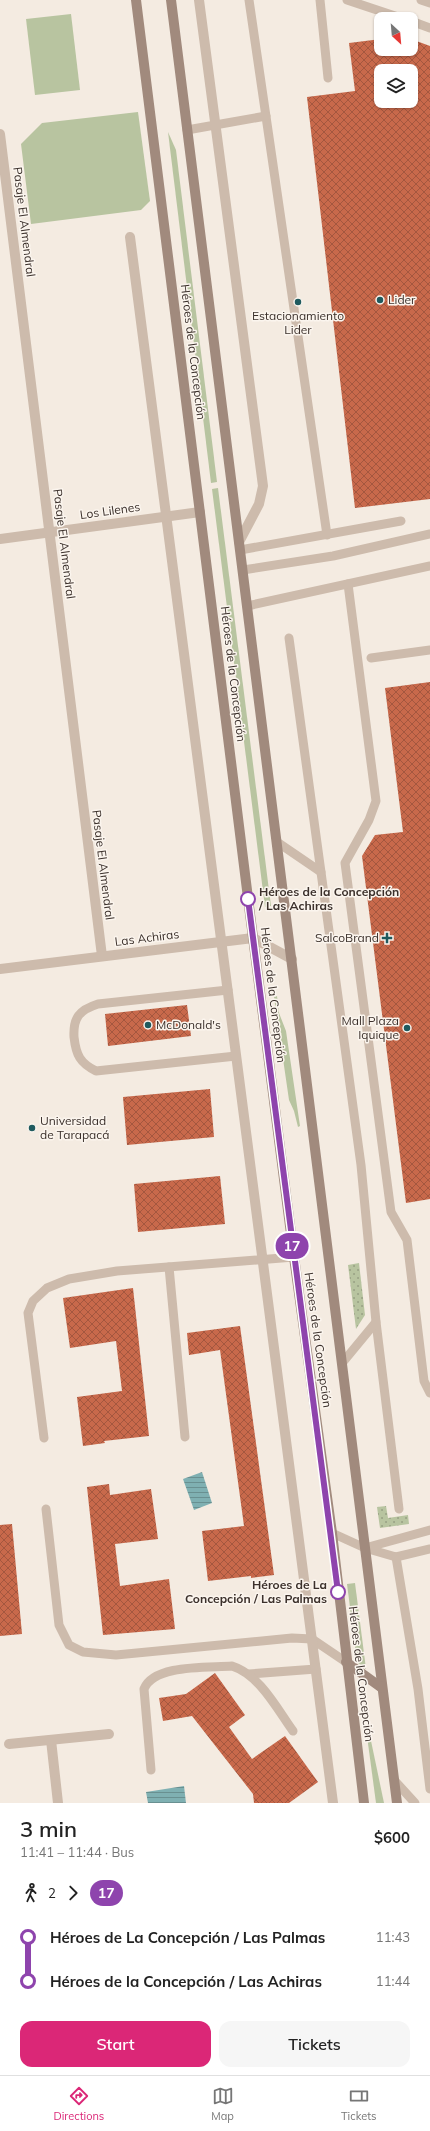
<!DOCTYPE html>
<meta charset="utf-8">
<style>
:root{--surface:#fff;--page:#f6f6f6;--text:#222;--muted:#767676;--line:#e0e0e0;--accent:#db2777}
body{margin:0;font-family:Mulish,sans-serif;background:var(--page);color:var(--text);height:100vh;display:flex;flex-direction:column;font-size:15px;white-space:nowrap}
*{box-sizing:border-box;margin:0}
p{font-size:13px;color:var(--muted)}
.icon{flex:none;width:22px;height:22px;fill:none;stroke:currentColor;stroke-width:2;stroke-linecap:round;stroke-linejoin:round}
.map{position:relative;height:1803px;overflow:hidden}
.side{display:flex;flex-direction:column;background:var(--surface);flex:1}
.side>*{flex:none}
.badge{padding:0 8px;border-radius:13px;font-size:14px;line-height:26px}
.needle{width:26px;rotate:154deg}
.controls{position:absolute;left:374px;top:12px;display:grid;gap:8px}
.controls a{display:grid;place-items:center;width:44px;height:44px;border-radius:8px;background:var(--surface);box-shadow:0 1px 3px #0004;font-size:20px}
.map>.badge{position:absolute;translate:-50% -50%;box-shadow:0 0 0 2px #fff}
.legs{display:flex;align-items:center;gap:6px;height:44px;padding:0 20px;font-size:13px}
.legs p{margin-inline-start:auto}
.head{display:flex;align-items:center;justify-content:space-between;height:68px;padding:0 20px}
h1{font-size:22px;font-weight:600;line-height:30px}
.button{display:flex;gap:8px;margin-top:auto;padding:8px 20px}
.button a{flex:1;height:46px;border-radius:12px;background:var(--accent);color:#fff;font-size:16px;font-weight:600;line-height:46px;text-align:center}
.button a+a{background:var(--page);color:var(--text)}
ul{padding:0 20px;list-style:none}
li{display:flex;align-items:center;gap:14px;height:44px;font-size:15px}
li i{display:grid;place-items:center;width:6px;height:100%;margin:0 5px;background:currentColor}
li i::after{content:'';width:10px;height:10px;margin:-5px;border:3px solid;border-radius:50%;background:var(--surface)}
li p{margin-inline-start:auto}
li:first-child i{background:linear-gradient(#0000 50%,currentColor 0)}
li:last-child i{background:linear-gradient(currentColor 50%,#0000 0)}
.menu{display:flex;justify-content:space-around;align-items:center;height:56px;border-top:1px solid var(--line);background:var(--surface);font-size:11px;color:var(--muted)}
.menu a{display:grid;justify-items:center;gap:2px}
.menu .on{color:var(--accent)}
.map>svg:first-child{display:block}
.grass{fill:#b8c4a0}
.garden{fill:url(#garden-dots)}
.water{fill:url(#water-rules)}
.building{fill:url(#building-cross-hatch);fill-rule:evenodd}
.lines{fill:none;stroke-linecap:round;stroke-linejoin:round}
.service{stroke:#cdbbac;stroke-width:9}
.minor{stroke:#cdbbac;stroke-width:10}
.tertiary{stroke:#cdbbac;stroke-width:10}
.secondary{stroke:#a18a7d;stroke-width:10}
.line-1-casing{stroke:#fff;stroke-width:9}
.line-1{stroke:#8e44ad;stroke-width:6}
.poi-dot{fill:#1f5a5e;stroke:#fbf5ee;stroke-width:1.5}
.stop-1-dot{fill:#fff;stroke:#8e44ad;stroke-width:2}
.labels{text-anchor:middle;stroke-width:3;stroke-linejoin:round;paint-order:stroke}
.street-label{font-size:12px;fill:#3b302b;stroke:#fbf5ee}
.poi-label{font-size:12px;fill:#3b302b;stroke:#fbf5ee;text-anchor:start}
.stop-label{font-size:12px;font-weight:bold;fill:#3b302b;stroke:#fbf5ee;text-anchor:start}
</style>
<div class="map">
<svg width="430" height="1803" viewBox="0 0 430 1803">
<defs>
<pattern id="garden-dots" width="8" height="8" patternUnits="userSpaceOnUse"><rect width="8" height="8" fill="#b8c4a0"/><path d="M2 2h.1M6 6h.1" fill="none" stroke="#97a083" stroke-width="1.8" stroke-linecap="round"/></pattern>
<pattern id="water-rules" width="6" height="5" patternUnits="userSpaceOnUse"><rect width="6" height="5" fill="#7fb0b2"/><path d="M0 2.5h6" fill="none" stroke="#699091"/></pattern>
<pattern id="building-cross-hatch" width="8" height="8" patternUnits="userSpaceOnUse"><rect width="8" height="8" fill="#c8694b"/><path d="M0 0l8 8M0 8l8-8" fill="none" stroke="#a4573f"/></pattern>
</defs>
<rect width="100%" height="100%" fill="#f4ebe1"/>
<g class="grass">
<polygon points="71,14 80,90 35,95 26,19"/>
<polygon points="138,112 150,201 141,210 31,224 21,144 42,123"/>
<polygon points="168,132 176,150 217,482 211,483"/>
<polygon points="218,488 271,906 265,907 212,489"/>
<polygon points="277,996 279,1013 286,1031 300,1126 298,1127 294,1111 289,1100 274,997"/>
<polygon points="355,1583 366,1669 357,1662 347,1584"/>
<polygon points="367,1736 370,1736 384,1803 376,1803"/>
</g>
<g class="garden">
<polygon points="359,1263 365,1315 356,1329 348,1265"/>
<polygon points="386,1506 388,1518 408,1515 409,1524 380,1528 377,1507"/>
</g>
<g class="water">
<polygon points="202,1472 212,1503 194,1510 183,1479"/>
<polygon points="184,1786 186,1803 148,1803 146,1792"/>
</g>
<g class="building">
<path d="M381,39v10h30v-10l19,7v453l-75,9 -48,-411 48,-6 -6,-48zM381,71h30v30h-30z"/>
<polygon points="430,682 430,1199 406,1203 362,856 375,835 403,832 385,688"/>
<polygon points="187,1005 191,1036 108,1046 105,1014"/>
<polygon points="210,1089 214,1137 127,1145 123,1097"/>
<polygon points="220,1176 225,1224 138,1232 134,1184"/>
<polygon points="133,1288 149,1436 104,1441 105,1443 83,1446 77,1397 122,1391 116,1341 70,1348 63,1298"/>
<polygon points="240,1326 274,1575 251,1578 251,1576 208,1581 202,1531 244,1526 220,1350 189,1355 187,1333"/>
<polygon points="109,1484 110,1495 151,1489 158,1539 115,1544 120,1586 169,1579 175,1629 103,1635 87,1487"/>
<polygon points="12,1524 22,1634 0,1636 0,1525"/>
<polygon points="215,1673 245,1715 229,1727 252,1759 285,1736 318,1782 289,1803 254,1803 253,1794 192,1716 163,1721 159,1698 186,1694"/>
</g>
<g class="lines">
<g class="service">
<polyline points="249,0 327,535"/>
<polyline points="320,0 328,78"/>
<polyline points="347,0 404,19"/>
<polyline points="421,0 430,3"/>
<polyline points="411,21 430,28"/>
<polyline points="187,130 266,116"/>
<polyline points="240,550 401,521"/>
<polyline points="243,570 333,556 430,534"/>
<polyline points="348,584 376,801 369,820 345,863 391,1212 407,1240 424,1381 430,1393"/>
<polyline points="247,606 430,566"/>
<polyline points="289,638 361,1165 376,1322 399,1509"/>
<polyline points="371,658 430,650"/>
<polyline points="277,842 321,872"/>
<path d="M228,990l-130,14c-19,6 -25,14 -24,33 2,18 6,26 22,34l140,-15"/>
<polyline points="169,1267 185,1437"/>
<polyline points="343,1362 376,1322"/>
<polyline points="44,1438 28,1313 33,1301 47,1288 69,1279 117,1271 294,1257"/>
<polyline points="46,1509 59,1625 69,1645 83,1652 116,1655 292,1638 312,1639 346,1662"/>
<polyline points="332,1533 365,1548 396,1557 430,1549"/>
<polyline points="365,1548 430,1530"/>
<polyline points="396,1557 418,1689 430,1789"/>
<polyline points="249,1674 316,1669"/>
<path d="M151,1770l-7,-81c10,-25 64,-21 88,-23 28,9 45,43 61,65"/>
<polyline points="394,1780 415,1803"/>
</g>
<g class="minor">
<polyline points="0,134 102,956"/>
<polyline points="130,237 333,1803"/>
<polyline points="0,539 200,512"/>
<polyline points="0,969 253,938 292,959"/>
<polyline points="51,1740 58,1803"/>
<polyline points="9,1744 109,1734"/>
</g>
<polyline class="tertiary" points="199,0 263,486 259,504 239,542"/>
<g class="secondary">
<polyline points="136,0 250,914 294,1257 332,1533 364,1803"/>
<polyline points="171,0 397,1803"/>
<polyline points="346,1662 382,1688"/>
</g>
</g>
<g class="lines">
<g class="line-1-casing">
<polyline id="line-1" points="248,899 338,1592"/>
</g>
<use href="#line-1" class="line-1"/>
</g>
<g class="poi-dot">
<circle cx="380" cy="300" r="4"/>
<circle cx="298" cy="302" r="4"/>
<path d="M385 932h4v4h4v4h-4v4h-4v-4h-4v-4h4z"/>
<circle cx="148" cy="1025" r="4"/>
<circle cx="407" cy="1028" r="4"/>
<circle cx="32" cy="1128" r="4"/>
</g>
<g class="stop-1-dot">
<circle cx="248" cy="899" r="7"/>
<circle cx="338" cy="1592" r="7"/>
</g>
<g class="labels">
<g class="street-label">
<text transform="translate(24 222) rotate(83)" y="4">Pasaje El Almendral</text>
<text transform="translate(193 352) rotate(83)" y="4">Héroes de la Concepción</text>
<text transform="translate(110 511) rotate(-8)" y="4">Los Lilenes</text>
<text transform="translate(64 544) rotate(83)" y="4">Pasaje El Almendral</text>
<text transform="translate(233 674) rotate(83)" y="4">Héroes de la Concepción</text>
<text transform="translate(103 865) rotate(83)" y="4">Pasaje El Almendral</text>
<text transform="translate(147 938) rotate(-7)" y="4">Las Achiras</text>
<text transform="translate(273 995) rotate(83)" y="4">Héroes de la Concepción</text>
<text transform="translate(318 1340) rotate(82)" y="4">Héroes de la Concepción</text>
<text transform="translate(361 1674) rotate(83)" y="4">Héroes de la Concepción</text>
</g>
<g class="poi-label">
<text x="388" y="304">Lider</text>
<text x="298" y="320" text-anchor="middle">Estacionamiento<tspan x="298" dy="14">Lider</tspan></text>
<text x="379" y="942" text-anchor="end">SalcoBrand</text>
<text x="399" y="1025" text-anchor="end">Mall Plaza<tspan x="399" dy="14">Iquique</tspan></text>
<text x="156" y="1029">McDonald's</text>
<text x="40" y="1125">Universidad<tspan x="40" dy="14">de Tarapacá</tspan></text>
</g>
<g class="stop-label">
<text x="259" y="896">Héroes de la Concepción<tspan x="259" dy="14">/ Las Achiras</tspan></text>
<text x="327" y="1589" text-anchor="end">Héroes de La<tspan x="327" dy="14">Concepción / Las Palmas</tspan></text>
</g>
</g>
</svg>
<div class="controls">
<a><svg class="needle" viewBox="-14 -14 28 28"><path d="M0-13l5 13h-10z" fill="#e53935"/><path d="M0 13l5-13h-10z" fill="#767676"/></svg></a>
<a><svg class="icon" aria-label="layers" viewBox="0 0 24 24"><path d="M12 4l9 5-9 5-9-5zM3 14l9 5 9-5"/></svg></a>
</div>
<b class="badge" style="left:292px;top:1246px;background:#8e44ad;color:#fff">17</b>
</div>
<section class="side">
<div class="head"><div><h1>3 min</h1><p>11:41 – 11:44 · Bus</p></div><b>$600</b></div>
<div class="legs"><svg class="icon" aria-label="walk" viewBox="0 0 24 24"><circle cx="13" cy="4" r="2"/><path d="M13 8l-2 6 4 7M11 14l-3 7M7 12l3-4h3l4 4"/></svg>2<svg class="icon" aria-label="forward" viewBox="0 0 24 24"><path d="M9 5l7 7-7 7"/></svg><b class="badge" style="background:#8e44ad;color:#fff">17</b></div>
<ul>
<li><i style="color:#8e44ad"></i><b>Héroes de La Concepción / Las Palmas</b><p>11:43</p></li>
<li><i style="color:#8e44ad"></i><b>Héroes de la Concepción / Las Achiras</b><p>11:44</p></li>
</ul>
<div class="button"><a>Start</a><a>Tickets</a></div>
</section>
<nav class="menu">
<a class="on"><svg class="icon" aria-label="directions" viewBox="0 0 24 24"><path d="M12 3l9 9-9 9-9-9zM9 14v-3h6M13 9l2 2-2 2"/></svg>Directions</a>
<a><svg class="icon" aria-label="map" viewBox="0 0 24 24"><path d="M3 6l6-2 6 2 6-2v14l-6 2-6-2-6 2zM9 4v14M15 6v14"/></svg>Map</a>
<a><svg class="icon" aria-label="tickets" viewBox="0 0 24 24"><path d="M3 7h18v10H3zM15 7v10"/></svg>Tickets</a>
</nav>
